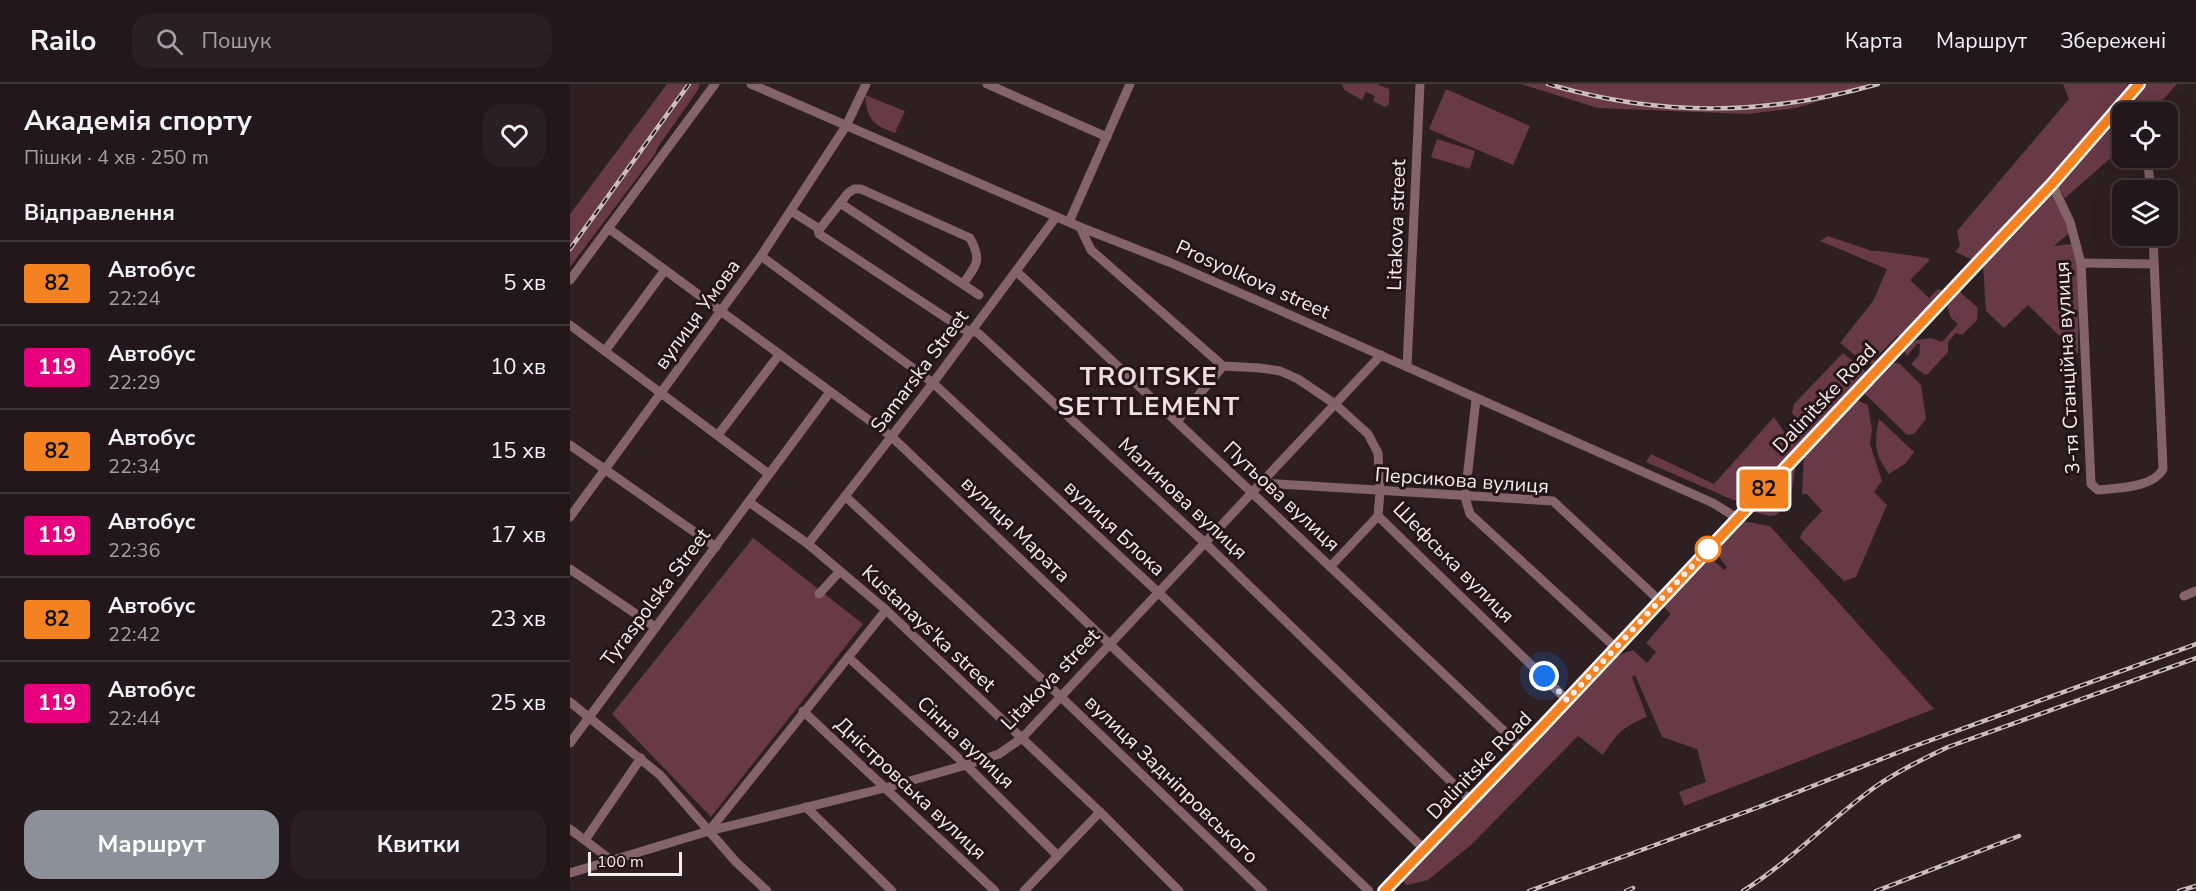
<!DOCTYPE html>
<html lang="uk">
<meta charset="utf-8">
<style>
:root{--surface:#22171a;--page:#2a2023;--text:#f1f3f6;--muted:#a29fa2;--line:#3f3639;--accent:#8c9099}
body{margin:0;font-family:"Nunito Sans",sans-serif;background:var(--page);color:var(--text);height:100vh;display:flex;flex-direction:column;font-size:22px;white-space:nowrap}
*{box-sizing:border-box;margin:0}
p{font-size:20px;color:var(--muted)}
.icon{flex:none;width:33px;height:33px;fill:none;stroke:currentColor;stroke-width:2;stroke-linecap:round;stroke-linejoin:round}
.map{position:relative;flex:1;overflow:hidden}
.sheet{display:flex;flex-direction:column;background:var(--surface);width:570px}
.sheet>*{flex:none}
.badge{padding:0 12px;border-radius:4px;font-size:21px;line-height:39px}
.controls{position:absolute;left:1542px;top:18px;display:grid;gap:12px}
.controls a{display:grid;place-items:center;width:66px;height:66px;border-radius:12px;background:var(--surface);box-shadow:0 6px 24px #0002,0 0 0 2px var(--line);font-size:30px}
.scale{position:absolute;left:18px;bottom:15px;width:94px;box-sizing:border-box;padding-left:6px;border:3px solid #f6ebed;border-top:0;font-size:16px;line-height:21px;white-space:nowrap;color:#f6ebed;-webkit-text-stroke:4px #241519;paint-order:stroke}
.you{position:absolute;width:30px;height:30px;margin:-15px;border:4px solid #fff;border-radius:50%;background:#1a73e8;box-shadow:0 0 0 9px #1a73e833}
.map>.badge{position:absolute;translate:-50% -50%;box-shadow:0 0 0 3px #fff}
h2{padding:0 24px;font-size:22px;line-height:54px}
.round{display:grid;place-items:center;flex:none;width:63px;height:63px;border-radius:18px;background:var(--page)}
.summary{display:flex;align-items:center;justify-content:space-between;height:102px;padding:0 24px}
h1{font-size:28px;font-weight:700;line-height:45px}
.action{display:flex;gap:12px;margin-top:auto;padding:12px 24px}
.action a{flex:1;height:69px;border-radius:18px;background:var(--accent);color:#fff;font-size:24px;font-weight:700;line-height:69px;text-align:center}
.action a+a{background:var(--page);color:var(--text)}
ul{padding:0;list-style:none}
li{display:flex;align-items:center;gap:18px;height:84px;padding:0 24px;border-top:2px solid var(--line)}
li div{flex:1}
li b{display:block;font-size:22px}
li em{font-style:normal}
li .badge{min-width:66px;font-weight:700;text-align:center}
header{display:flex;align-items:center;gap:36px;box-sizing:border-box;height:84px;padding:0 30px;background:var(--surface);border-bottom:2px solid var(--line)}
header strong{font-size:28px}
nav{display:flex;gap:33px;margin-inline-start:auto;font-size:21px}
.search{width:420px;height:54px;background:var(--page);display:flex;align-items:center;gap:15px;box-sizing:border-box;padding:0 21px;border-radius:18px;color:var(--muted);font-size:22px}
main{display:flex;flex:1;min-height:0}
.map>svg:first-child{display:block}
.green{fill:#683946}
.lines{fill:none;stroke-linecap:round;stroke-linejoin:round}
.minor{stroke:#84636b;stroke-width:9}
.major{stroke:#e5a2b3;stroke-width:12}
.rail-casing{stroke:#cabec0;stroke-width:4.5}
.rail{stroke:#241519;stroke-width:2;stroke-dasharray:7;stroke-linecap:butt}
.line-casing{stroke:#fff;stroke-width:14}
.line{stroke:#f58220;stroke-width:9}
.walk{stroke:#f6ebed;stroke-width:6;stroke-dasharray:0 10.8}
.stop-dot{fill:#fff;stroke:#f58220;stroke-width:3}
.labels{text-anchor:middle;stroke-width:6;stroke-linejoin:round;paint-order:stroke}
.street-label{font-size:20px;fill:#f6ebed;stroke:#241519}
.district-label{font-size:26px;font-weight:bold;letter-spacing:1.5px;fill:#f3dde2;stroke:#241519}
</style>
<header>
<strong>Railo</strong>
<div class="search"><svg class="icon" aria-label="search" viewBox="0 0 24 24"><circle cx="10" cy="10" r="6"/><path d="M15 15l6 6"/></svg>Пошук</div>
<nav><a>Карта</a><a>Маршрут</a><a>Збережені</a></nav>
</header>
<main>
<section class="sheet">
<div class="summary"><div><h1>Академія спорту</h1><p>Пішки · 4 хв · 250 m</p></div><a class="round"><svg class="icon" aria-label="heart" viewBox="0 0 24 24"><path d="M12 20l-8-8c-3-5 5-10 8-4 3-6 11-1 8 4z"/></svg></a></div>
<h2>Відправлення</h2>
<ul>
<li><span class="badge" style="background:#f58220;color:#111">82</span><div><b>Автобус</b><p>22:24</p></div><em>5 хв</em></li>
<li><span class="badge" style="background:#e6007e;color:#fff">119</span><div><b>Автобус</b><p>22:29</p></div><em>10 хв</em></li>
<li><span class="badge" style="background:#f58220;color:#111">82</span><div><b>Автобус</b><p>22:34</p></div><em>15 хв</em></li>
<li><span class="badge" style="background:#e6007e;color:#fff">119</span><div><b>Автобус</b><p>22:36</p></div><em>17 хв</em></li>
<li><span class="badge" style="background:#f58220;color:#111">82</span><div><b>Автобус</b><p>22:42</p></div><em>23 хв</em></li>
<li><span class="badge" style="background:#e6007e;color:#fff">119</span><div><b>Автобус</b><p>22:44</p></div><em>25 хв</em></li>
</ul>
<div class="action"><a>Маршрут</a><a>Квитки</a></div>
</section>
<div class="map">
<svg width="1626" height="807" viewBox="0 0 1626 807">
<rect width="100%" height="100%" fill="#2e1f22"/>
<g class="green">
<polygon points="97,0 130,0 128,6 88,63 85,70 0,183 0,130"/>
<polygon points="772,0 807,0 819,5 819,20 815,23 803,17 805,12 796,8 792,16 774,6"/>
<polygon points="951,0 1308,0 1226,24 1177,30 1028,24"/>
<polygon points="1493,0 1562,0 1406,177 1385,168 1390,162 1387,147 1499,15"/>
<polygon points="1573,0 1607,0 1582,28 1552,28 1552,35 1548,30"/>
<polygon points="876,5 960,42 943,81 859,45"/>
<path d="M295,11l40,16 -10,22c-22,-8 -28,-13 -30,-38z"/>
<polygon points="1542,34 1552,48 1552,64 1495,114 1486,100"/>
<polygon points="867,55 905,67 900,85 861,73"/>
<polygon points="1481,105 1498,145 1498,150 1484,162 1501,160 1509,163 1508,270 1458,221 1434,244 1416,227 1413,181"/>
<polygon points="1258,152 1302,167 1310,167 1357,174 1360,176 1340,196 1359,214 1368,205 1378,209 1334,255 1327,252 1304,276 1308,280 1296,280 1270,259 1303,217 1317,185 1250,157"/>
<polygon points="1390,208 1408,224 1407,236 1392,251 1386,249 1378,258 1378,268 1358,290 1355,291 1341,280 1349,271 1350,260 1347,260 1337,272 1334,267 1341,257 1361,254 1372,258 1388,240 1381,234 1377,222"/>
<polygon points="1273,269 1295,287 1295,293 1174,416 1163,416 1076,378 1081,370 1144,400 1204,333 1218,354 1222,349 1218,341 1226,333 1222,329 1224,320"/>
<polygon points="1320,277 1330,280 1351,301 1356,335 1344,350 1337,351 1295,310 1294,304"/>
<polygon points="1287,316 1298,321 1302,346 1300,360 1312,397 1304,408 1317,421 1286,493 1274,497 1230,454 1233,447 1252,427 1237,410 1232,410 1234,370 1282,317"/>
<path d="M1309,335l35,33 -8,11 -17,11c-15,-20 -15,-31 -10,-55z"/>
<polygon points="1226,379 1220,418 1206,431 1200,432 1181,427"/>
<path d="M1172,437l28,5 164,183 -250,97 -5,-14 27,-10 -9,-33 -35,-12 -27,-62 -3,2 15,40c-24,10 -30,16 -44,38l-25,-19 -107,109 -43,35 -21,5 -5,-4 214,-225 17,-6 14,13 9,-11 -10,-9 25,-29 -8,-8 45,-47h4l12,11 3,-3 -12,-15z"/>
<polygon points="183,454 293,540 141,733 42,630"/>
</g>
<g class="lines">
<g class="minor">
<polyline points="181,0 510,143 599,178 709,226 1143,419 1167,434"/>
<polyline points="417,0 537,53"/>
<polyline points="1542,30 1552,42"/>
<polyline points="1577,74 1581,106"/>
<path d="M1482,100l18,38 11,41 10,221 7,6c19,-2 55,-2 65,-21l-10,-233"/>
<polyline points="270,119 409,211"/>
<polyline points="221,127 248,144 249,150 393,245 408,249 635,459 901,717"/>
<polyline points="499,138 560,0"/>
<polyline points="510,143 521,166 653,282 690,284 710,287 728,295 765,320 798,350 808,369 810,408 808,432 997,616"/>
<polyline points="38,144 322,353 799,807"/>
<path d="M249,146l29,-37 6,-4h7l109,49c12,23 7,26 -7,46"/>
<polyline points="191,172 363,299 589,509 854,765"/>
<polyline points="1511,179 1584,180"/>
<path d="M446,187c170,158 337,318 506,477"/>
<polyline points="0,196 145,0"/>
<polyline points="0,241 199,390"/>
<polyline points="35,267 95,186"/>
<polyline points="837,283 850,0"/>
<polyline points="906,315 895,413 900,430 1046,564"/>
<polyline points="607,337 653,282"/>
<polyline points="148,351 209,271"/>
<polyline points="0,361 146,463"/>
<polyline points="691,399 983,417 1090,517"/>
<polyline points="275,412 490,612 693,807"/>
<polyline points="179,418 238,460 316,526 530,728 609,807"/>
<polyline points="0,433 191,172 276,42 296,0"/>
<polyline points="238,460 363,299 486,133"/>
<polyline points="760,483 808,432"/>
<polyline points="0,485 85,543"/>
<polyline points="249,510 270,487"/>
<polyline points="1614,512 1626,507"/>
<polyline points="278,573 396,681 487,771"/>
<polyline points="0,618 90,691 166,778 197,807"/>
<polyline points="233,627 425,807"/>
<polyline points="0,659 260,308"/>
<polyline points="236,723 322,807"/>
<polyline points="0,745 41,776"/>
<polyline points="139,747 316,526"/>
<polyline points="15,756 71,674"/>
<polyline points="0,789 139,747 315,704 396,681 429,670 452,654 811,271"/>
<polyline points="454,807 530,728"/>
</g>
<polyline class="major" points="814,807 969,646 1482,100 1569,0"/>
<g class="rail-casing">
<g id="rail">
<path d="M978,0c111,33 218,32 330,0"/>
<polyline points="0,165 119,0"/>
<polyline points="959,807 1189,723 1342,663 1626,560"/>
<polyline points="1056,807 1063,804"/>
<path d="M1173,807c48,-30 86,-71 132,-104 23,-16 48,-28 73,-40l248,-89"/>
<polyline points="1306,807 1449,752"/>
<polyline points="1609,807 1626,802"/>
</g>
</g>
<use href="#rail" class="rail"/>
</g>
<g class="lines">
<g class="line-casing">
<polyline id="line" points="814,807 969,646 1416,170 1482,100 1569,0"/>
</g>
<use href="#line" class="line"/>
<polyline class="walk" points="974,592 997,616 1138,465"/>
</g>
<circle class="stop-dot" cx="1138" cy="465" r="12"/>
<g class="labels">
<g class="street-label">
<text transform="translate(826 141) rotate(-88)" y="7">Litakova street</text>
<text transform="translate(683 195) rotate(24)" y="7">Prosyolkova street</text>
<text transform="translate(127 230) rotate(-54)" y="7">вулиця Умова</text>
<text transform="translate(1497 284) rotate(-93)" y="7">3-тя Станційна вулиця</text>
<text transform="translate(349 287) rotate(-53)" y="7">Samarska Street</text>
<text transform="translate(1254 314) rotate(-47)" y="7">Dalinitske Road</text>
<text transform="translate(892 396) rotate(4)" y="7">Персикова вулиця</text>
<text transform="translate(712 412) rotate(43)" y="7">Путьова вулиця</text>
<text transform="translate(613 414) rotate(43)" y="7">Малинова вулиця</text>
<text transform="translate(545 444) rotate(43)" y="7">вулиця Блока</text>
<text transform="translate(446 445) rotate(44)" y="7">вулиця Марата</text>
<text transform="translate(884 478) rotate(45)" y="7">Шефська вулиця</text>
<text transform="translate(85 513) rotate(-53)" y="7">Tyraspolska Street</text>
<text transform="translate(359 544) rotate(43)" y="7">Kustanays'ka street</text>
<text transform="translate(480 595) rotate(-46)" y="7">Litakova street</text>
<text transform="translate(396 658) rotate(43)" y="7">Сінна вулиця</text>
<text transform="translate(909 681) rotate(-46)" y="7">Dalinitske Road</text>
<text transform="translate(602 695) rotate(44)" y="7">вулиця Задніпровського</text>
<text transform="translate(341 704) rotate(43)" y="7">Дністровська вулиця</text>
</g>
<g class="district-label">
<text x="579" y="301">TROITSKE<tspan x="579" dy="30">SETTLEMENT</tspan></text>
</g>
</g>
</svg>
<div class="controls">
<a><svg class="icon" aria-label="locate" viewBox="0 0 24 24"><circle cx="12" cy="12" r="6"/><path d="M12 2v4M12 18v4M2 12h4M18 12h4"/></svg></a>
<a><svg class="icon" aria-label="layers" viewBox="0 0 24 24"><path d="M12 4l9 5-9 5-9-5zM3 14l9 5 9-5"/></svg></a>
</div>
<div class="scale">100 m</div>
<div class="you" style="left:974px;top:592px"></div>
<b class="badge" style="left:1194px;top:405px;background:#f58220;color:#111">82</b>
</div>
</main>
